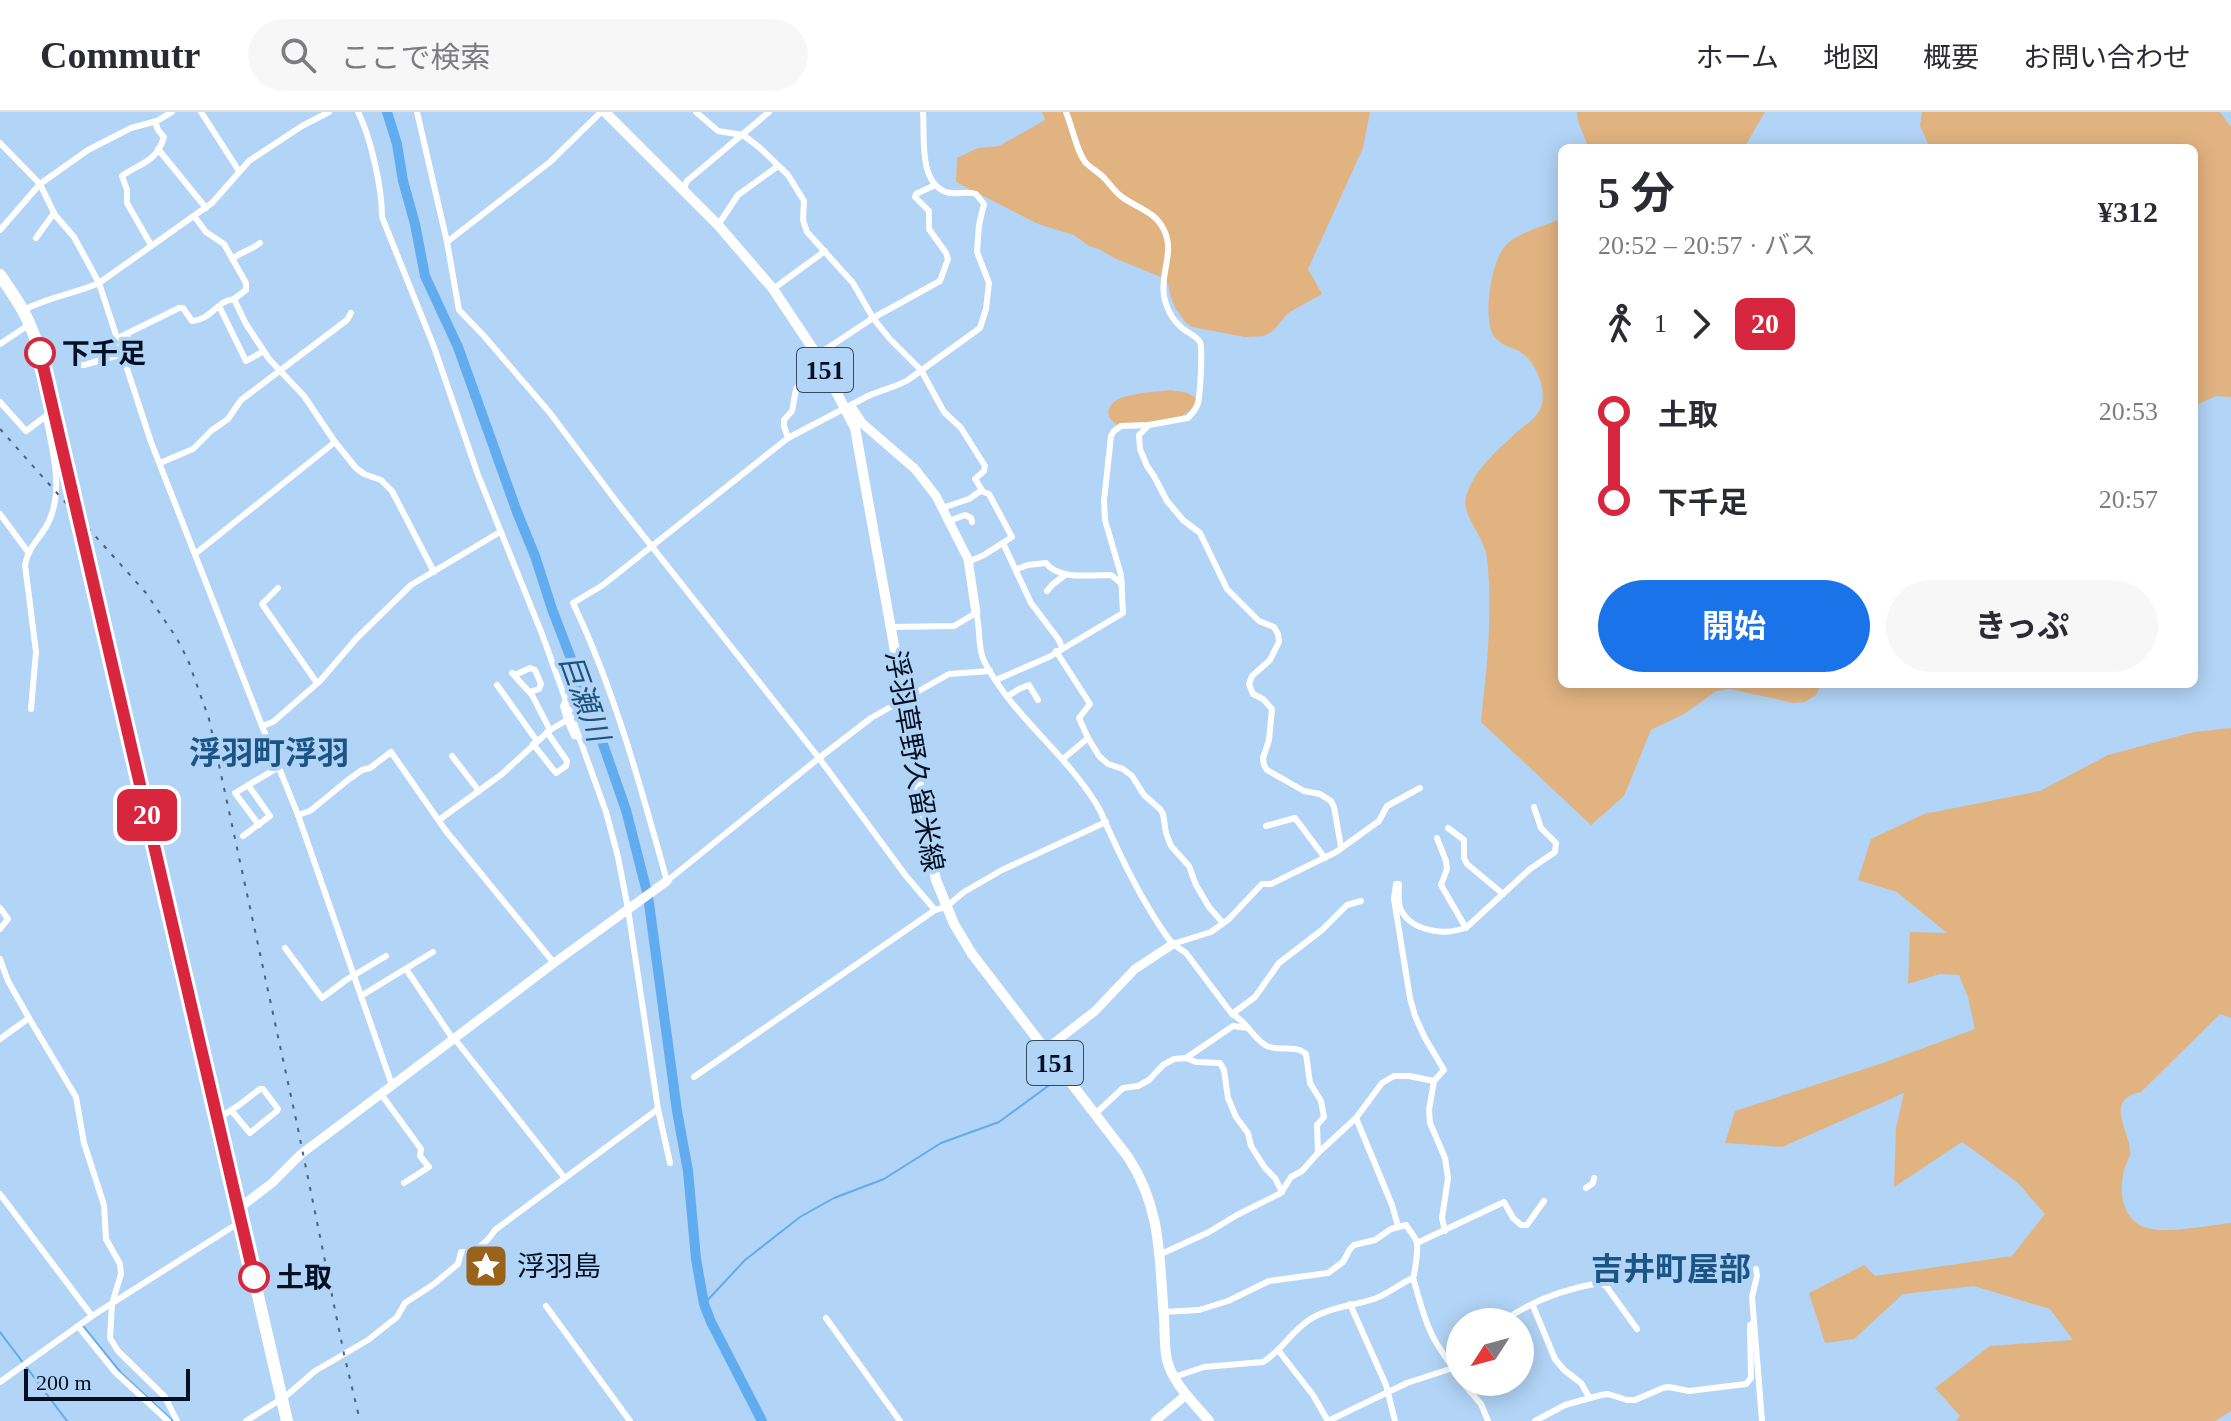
<!DOCTYPE html>
<html lang="ja">
<meta charset="utf-8">
<style>
:root{--surface:#fff;--page:#f7f7f7;--text:#2b2b33;--muted:#7c7c81;--line:#e1e1e2;--accent:#1a73e8}
body{margin:0;font-family:"Times New Roman","Noto Sans JP",serif;background:var(--page);color:var(--text);height:100vh;display:flex;flex-direction:column;font-size:30px;white-space:nowrap}
*{box-sizing:border-box;margin:0}
p{font-size:26px;color:var(--muted)}
.icon{flex:none;width:44px;height:44px;fill:none;stroke:currentColor;stroke-width:2;stroke-linecap:round;stroke-linejoin:round}
.map{position:relative;flex:1;overflow:hidden}
.details{position:absolute;left:1558px;top:32px;width:640px;height:544px;display:flex;flex-direction:column;background:var(--surface);border-radius:12px;box-shadow:0 4px 20px #0003}
.details>*{flex:none}
.badge{padding:0 16px;border-radius:12px;font-size:28px;line-height:52px}
.needle{width:52px;rotate:234deg}
.tools{position:absolute;left:1446px;top:1196px;display:grid;gap:16px}
.tools a{display:grid;place-items:center;width:88px;height:88px;border-radius:50%;background:var(--surface);box-shadow:0 4px 20px #0003;font-size:40px}
.scale{position:absolute;left:24px;bottom:20px;width:166px;box-sizing:border-box;padding-left:8px;border:4px solid #001024;border-top:0;font-size:22px;line-height:28px;white-space:nowrap;color:#001024;-webkit-text-stroke:6px #b2d4f6;paint-order:stroke}
.map>.badge{position:absolute;translate:-50% -50%;box-shadow:0 0 0 4px #fff}
.legs{display:flex;align-items:center;gap:12px;height:88px;padding:0 40px;font-size:26px}
.legs p{margin-inline-start:auto}
.summary{display:flex;align-items:center;justify-content:space-between;height:136px;padding:0 40px}
h1{font-size:44px;font-weight:700;line-height:60px}
.button{display:flex;gap:16px;margin-top:auto;padding:16px 40px}
.button a{flex:1;height:92px;border-radius:48px;background:var(--accent);color:#fff;font-size:32px;font-weight:700;line-height:92px;text-align:center}
.button a+a{background:var(--page);color:var(--text)}
ul{padding:0 40px;list-style:none}
li{display:flex;align-items:center;gap:28px;height:88px;font-size:30px}
li i{display:grid;place-items:center;width:12px;height:100%;margin:0 10px;background:currentColor}
li i::after{content:'';width:20px;height:20px;margin:-10px;border:6px solid;border-radius:50%;background:var(--surface)}
li p{margin-inline-start:auto}
li:first-child i{background:linear-gradient(#0000 50%,currentColor 0)}
li:last-child i{background:linear-gradient(currentColor 50%,#0000 0)}
header{display:flex;align-items:center;gap:48px;box-sizing:border-box;height:112px;padding:0 40px;background:var(--surface);border-bottom:2px solid var(--line)}
header strong{font-size:38px}
nav{display:flex;gap:44px;margin-inline-start:auto;font-size:28px}
.search{width:560px;height:72px;background:var(--page);display:flex;align-items:center;gap:20px;box-sizing:border-box;padding:0 28px;border-radius:44px;color:var(--muted);font-size:30px}
.map>svg:first-child{display:block}
.green{fill:#e1b381}
.lines{fill:none;stroke-linecap:round;stroke-linejoin:round}
.stream{stroke:#61abef;stroke-width:2}
.river{stroke:#61abef;stroke-width:10}
.street{stroke:#fff;stroke-width:6}
.secondary{stroke:#fff;stroke-width:9}
.primary{stroke:#fff;stroke-width:10}
.highway{stroke:#fff;stroke-width:12}
.rail{stroke:#4a627c;stroke-width:2;stroke-dasharray:4 8;stroke-linecap:butt}
.line-1-casing{stroke:#fff;stroke-width:18}
.line-1{stroke:#d7263d;stroke-width:12}
.stop-1-dot{fill:#fff;stroke:#d7263d;stroke-width:4}
.labels{text-anchor:middle;stroke-width:8;stroke-linejoin:round;paint-order:stroke}
.shield{fill:#b2d4f6;stroke:#354b63;stroke-width:2}
.shield-label{font-size:26px;font-weight:bold;fill:#001024}
.stop-label{font-size:28px;font-weight:bold;fill:#001024;stroke:#b2d4f6;text-anchor:start}
.street-label{font-size:28px;fill:#001024;stroke:#b2d4f6}
.poi-label{font-size:28px;fill:#001024;stroke:#b2d4f6;text-anchor:start}
.water-label{font-size:30px;font-style:italic;fill:#1e527f;stroke:#b2d4f6}
.quarter-label{font-size:32px;font-weight:bold;fill:#1b5585;stroke:#b2d4f6}
</style>
<header>
<strong>Commutr</strong>
<div class="search"><svg class="icon" aria-label="search" viewBox="0 0 24 24"><circle cx="10" cy="10" r="6"/><path d="M15 15l6 6"/></svg>ここで検索</div>
<nav><a>ホーム</a><a>地図</a><a>概要</a><a>お問い合わせ</a></nav>
</header>
<div class="map">
<svg width="2231" height="1309" viewBox="0 0 2231 1309">
<rect width="100%" height="100%" fill="#b2d4f6"/>
<g class="green">
<polygon points="1042,0 1370,0 1363,36 1308,157 1322,182 1288,201 1274,218 1264,224 1245,225 1192,215 1186,211 1176,197 1171,186 1168,172 1161,165 1114,146 1099,137 1089,134 1074,123 1038,112 956,70 957,46 978,36 999,34 1045,8"/>
<path d="M1577,0h188l-21,36h-156c-3,-13 -11,-23 -11,-36z"/>
<polygon points="1922,0 2220,0 2231,15 2231,285 2216,284 2194,294 2194,36 1930,36 1920,14"/>
<path d="M1562,107v465h259l-5,11 -11,7 -12,1 -63,-14 -14,2 -32,23 -33,16 -27,66 -33,29 -110,-103c6,-55 12,-109 6,-164 -3,-23 -26,-42 -21,-61 8,-28 32,-47 52,-66 9,-7 21,-15 24,-27 4,-17 -7,-44 -23,-53 -9,-4 -19,-6 -25,-15 -12,-17 -3,-78 13,-92 15,-13 36,-18 55,-25z"/>
<path d="M1170,278c12,2 24,1 28,14 -6,4 -13,11 -20,14 -6,3 -44,11 -49,10 -24,-2 -30,-25 -2,-32 14,-4 29,-4 43,-6z"/>
<path d="M2231,616v290l-11,-4 -79,78c-40,8 -8,43 -11,63 -1,4 -4,8 -5,12 -6,19 -5,45 13,57 18,13 71,1 93,-1v188l-16,10h-259l4,-5 -25,-28 55,-42 83,-6 -23,-31 -76,-23 -71,8 -49,45 -29,4 -16,-50 55,-28 11,11 137,-20 33,-42 -28,-32 -55,-40 -68,45 2,-59 8,-35 -122,54 -57,-4 10,-32 148,-48 92,-34 -7,-32 -9,-22 -19,-1 -32,10 2,-52 37,1 -50,-41 -39,-12 13,-41 53,-25 116,-23 68,-36 86,-23z"/>
</g>
<g class="lines">
<g class="stream">
<polyline points="704,1192 745,1148 800,1105 834,1086 884,1067 941,1031 999,1010 1059,966"/>
<polyline points="83,1214 121,1261 173,1309"/>
<polyline points="0,1220 67,1309"/>
</g>
<polyline class="river" points="387,0 397,32 403,69 415,112 425,164 458,235 517,400 535,444 552,497 596,612 626,698 648,784 677,999 688,1059 696,1147 704,1192 711,1210 762,1309"/>
<g class="street">
<polyline points="201,0 239,59"/>
<path d="M358,0c13,26 24,76 24,105l52,130 44,128 64,159 64,178 12,45 10,52 30,200 12,54"/>
<polyline points="417,0 447,130 459,198 484,224 550,301 619,393 819,646 906,764 935,798 946,795 964,780 1002,758 1106,710"/>
<polyline points="696,0 718,19 743,23 760,36 788,63 804,89 803,108 807,120 853,171 873,206 889,226 921,258 944,300 961,316 985,354 984,359 975,367 982,378 969,387 942,396"/>
<path d="M923,0c2,23 -5,70 23,80 10,4 19,-2 30,2l8,10 -5,21 -2,27 12,31 -3,26 -6,19 -72,52c-12,7 -26,10 -40,16l-80,42 -185,147 -30,18c42,88 68,185 94,278l152,-123 52,-40 78,-44 41,-3"/>
<polyline points="0,31 40,72 55,103 74,125 99,171 151,330 262,614 298,703 392,973"/>
<polyline points="158,37 206,96"/>
<polyline points="683,78 687,69 769,0"/>
<polyline points="194,104 206,120 224,132 246,171 246,178 234,187 246,212 269,247 304,284 335,330 195,442"/>
<polyline points="718,113 738,83 778,54"/>
<polyline points="0,118 40,72 88,38 131,16 157,9 172,0"/>
<polyline points="36,126 54,101"/>
<polyline points="447,130 550,50 601,0"/>
<path d="M151,133l-24,-42v-13l-5,-14c18,-13 34,-13 42,-39l-6,-7 -3,-9"/>
<path d="M232,147c9,-7 19,-9 28,-16"/>
<polyline points="773,177 825,139"/>
<polyline points="219,194 246,249 264,239"/>
<path d="M24,198c24,-13 50,-16 75,-27l113,-80 37,-42 53,-35 27,-14"/>
<path d="M116,227l63,-31h4l9,13c21,-2 24,-20 42,-22"/>
<polyline points="0,232 30,212"/>
<polyline points="79,253 84,253 133,239 127,222"/>
<polyline points="0,290 26,319 46,304"/>
<polyline points="1149,313 1139,323 1140,337 1147,354 1154,364 1167,389 1183,408 1200,421 1227,477 1259,509 1274,515 1278,522 1279,530 1270,548 1252,564 1249,572 1253,582 1263,587 1272,597 1269,628 1263,646 1264,653 1267,658 1304,679 1320,682 1331,689 1334,695 1341,735"/>
<polyline points="788,326 784,314 784,308 792,299 796,277 817,243 873,206 940,169 948,147 946,141 929,117 929,99 915,85 916,82 935,73"/>
<polyline points="335,330 356,356 364,362 381,368 392,379 434,460"/>
<polyline points="160,351 193,337 211,319 228,307 241,288 347,208 351,201"/>
<polyline points="0,402 28,440"/>
<polyline points="949,409 965,403 971,406 972,410"/>
<polyline points="1003,431 1031,491 1059,528 1062,536"/>
<polyline points="968,450 984,443 1012,425 989,382 981,379"/>
<path d="M1017,457l11,-4 18,-2c12,17 45,12 65,12l11,9"/>
<polyline points="278,476 262,492 317,571"/>
<polyline points="1047,479 1052,473 1065,463"/>
<path d="M892,515l62,-1 22,-13c5,15 1,33 8,48 27,53 79,90 111,141 7,10 10,21 16,33 16,35 34,71 57,103l5,6 13,9 46,61c15,7 21,25 35,32 13,6 28,-2 39,8l4,29 11,18 3,16 -7,8 1,28"/>
<polyline points="1056,539 1090,592 1079,606 1088,626"/>
<polyline points="512,561 532,583 550,618"/>
<polyline points="515,563 530,556 535,558 541,572 539,577 530,580"/>
<path d="M996,568l53,-23 74,-44 -2,-38 -16,-55 -1,-19 7,-65 3,-5 7,-5 28,-1 39,-7c4,-4 8,-9 10,-15 2,-8 5,-55 2,-61 -3,-5 -9,-8 -14,-11 -13,-9 -19,-20 -22,-35 -4,-23 11,-44 0,-66 -9,-19 -27,-22 -42,-33 -7,-5 -11,-12 -17,-18 -5,-6 -13,-10 -19,-16 -9,-10 -14,-37 -20,-51"/>
<polyline points="497,573 537,629"/>
<polyline points="1008,584 1019,577 1029,573 1038,588"/>
<path d="M31,597l5,-57 -11,-87c4,-21 16,-26 24,-44 15,-33 3,-71 -3,-105l8,-5"/>
<polyline points="567,608 574,624 579,625"/>
<polyline points="262,614 273,610 320,569 356,527 411,473 500,420"/>
<polyline points="533,632 556,661 566,654 567,649 547,620"/>
<polyline points="452,644 479,679"/>
<polyline points="1063,647 1088,626 1099,644 1108,652 1123,657 1132,664 1144,683 1160,697 1163,702 1166,721 1171,734 1189,754 1196,773 1209,795 1223,811"/>
<polyline points="298,703 310,699 348,668 362,658 370,656 391,640 446,719 554,851"/>
<polyline points="439,708 502,662 550,618 567,608 563,594 566,588"/>
<polyline points="259,713 235,681 279,655"/>
<polyline points="1266,714 1295,706 1325,746"/>
<polyline points="1448,716 1464,728 1464,746 1467,752 1503,782"/>
<polyline points="243,724 270,704 248,673"/>
<polyline points="1437,726 1446,749 1447,757 1441,773 1466,816"/>
<polyline points="0,796 8,807 0,817"/>
<polyline points="1173,832 1211,820 1229,807 1262,772 1271,772 1336,740 1379,709 1387,694 1420,676"/>
<polyline points="285,836 322,886 346,868 386,844"/>
<polyline points="0,847 8,869 29,906 76,985 84,1031 104,1093 106,1127 120,1152 121,1162 112,1192 110,1226 118,1239 165,1285 177,1309"/>
<polyline points="406,857 453,927"/>
<polyline points="361,884 433,840"/>
<polyline points="1232,902 1255,885 1279,851 1322,818 1347,793 1361,789"/>
<polyline points="454,926 564,1065"/>
<polyline points="0,927 29,906"/>
<polyline points="1186,946 1233,914 1248,916"/>
<polyline points="694,965 935,798"/>
<polyline points="1434,969 1429,998 1430,1011 1445,1046 1448,1066 1442,1106 1445,1119"/>
<polyline points="381,982 421,1037 420,1044 429,1055 404,1071"/>
<polyline points="1095,1002 1123,976 1138,974 1149,968 1163,953 1174,947 1186,946 1196,950 1220,951 1224,958 1228,986 1236,1005 1248,1021 1251,1034 1265,1056 1275,1066 1282,1080"/>
<path d="M217,1006c16,-6 29,-19 43,-29h3l15,20 -1,2 -27,22 -19,-23"/>
<polyline points="1356,1006 1392,1093 1398,1114"/>
<polyline points="1586,1076 1593,1071 1594,1066"/>
<polyline points="0,1082 92,1204"/>
<polyline points="1417,1131 1504,1090 1513,1106 1521,1113 1527,1113 1544,1089"/>
<path d="M1159,1143l50,-23 28,-17 44,-22 10,-16 11,-6 16,-18 38,-35 26,-35 12,-7h15l25,5 10,-11 -19,-32 -10,-22 -5,-18 -16,-99 2,-15h3c0,8 -2,18 2,26 11,22 48,27 67,16l62,-57 25,-17 1,-9 -15,-15 -7,-21"/>
<polyline points="1756,1157 1757,1164 1752,1185 1762,1309"/>
<polyline points="1350,1192 1386,1273 1395,1309"/>
<polyline points="546,1194 630,1309"/>
<polyline points="1533,1194 1555,1247 1564,1258 1581,1271 1589,1285"/>
<path d="M1163,1200l36,-2 29,-9 41,-20 59,-8 15,-11 7,-13 4,-4 21,-5 16,-11 15,-4c3,5 10,13 11,18 1,6 -2,30 -4,35 6,19 10,39 19,57 8,16 19,29 28,44"/>
<polyline points="826,1206 900,1309"/>
<path d="M1502,1210c29,-21 62,-33 97,-39l7,3 31,43"/>
<polyline points="78,1214 115,1260 168,1309"/>
<polyline points="1278,1238 1313,1283 1328,1309"/>
<polyline points="1452,1252 1460,1242"/>
<path d="M1174,1265l30,-10 59,-5c18,-11 28,-30 46,-42 20,-13 44,-14 65,-21 14,-5 25,-15 39,-21"/>
<polyline points="0,1270 92,1204 240,1110"/>
<polyline points="1462,1270 1481,1292 1488,1309"/>
<path d="M246,1309l40,-25 29,-25 53,-31 29,-23 8,-14 29,-19 24,-20 3,-12c14,2 27,-11 34,-22l163,-121"/>
<polyline points="1328,1309 1407,1271 1453,1256"/>
<polyline points="1535,1309 1565,1293 1601,1283 1608,1282 1627,1288 1635,1288 1663,1276 1669,1275 1689,1279 1746,1272 1751,1266 1750,1213 1754,1211"/>
</g>
<g class="secondary">
<polyline points="844,296 852,296 863,312 915,357 936,384 968,447 976,501"/>
<polyline points="1045,938 1095,899 1135,857 1173,832"/>
<polyline points="238,1097 272,1071 301,1042 349,1006 554,851 667,769"/>
<polyline points="1155,1309 1186,1283"/>
</g>
<path class="primary" d="M605,0l113,113 55,64 44,66 38,73 81,452 18,44 18,30 156,203c34,52 31,101 36,160 1,14 0,30 3,43 6,24 27,43 42,61"/>
<path class="highway" d="M0,163c20,29 30,44 40,78l247,1068"/>
<polyline class="rail" points="0,317 146,481 176,525 188,548 209,607 297,1012 344,1242 360,1309"/>
</g>
<g class="lines">
<g class="line-1-casing">
<polyline id="line-1" points="40,241 254,1165"/>
</g>
<use href="#line-1" class="line-1"/>
</g>
<defs>
<g id="sight-square" transform="scale(2.3)"><rect x="-9" y="-9" width="18" height="18" rx="4" fill="#9a631c" stroke="#b2d4f6"/><path d="M0-6L1.8-2.2L6-1.7L2.9 1.2L3.7 5.4L0 3.3L-3.7 5.4L-2.9 1.2L-6-1.7L-1.8-2.2Z" fill="#fff"/></g>
</defs>
<g fill-rule="evenodd">
<use href="#sight-square" x="486" y="1154"/>
</g>
<g class="stop-1-dot">
<circle cx="40" cy="241" r="14"/>
<circle cx="254" cy="1165" r="14"/>
</g>
<g class="labels">
<g class="shield">
<rect x="797" y="236" width="56" height="44" rx="6"/>
<rect x="1027" y="929" width="56" height="44" rx="6"/>
</g>
<g class="shield-label">
<text x="825" y="267">151</text>
<text x="1055" y="960">151</text>
</g>
<g class="stop-label">
<text x="62" y="251">下千足</text>
<text x="276" y="1175">土取</text>
</g>
<g class="street-label">
<text transform="translate(915 649) rotate(80)" y="10">浮羽草野久留米線</text>
</g>
<g class="poi-label">
<text x="517" y="1164">浮羽島</text>
</g>
<g class="water-label">
<text transform="translate(584 586) rotate(70)" y="10">巨瀬川</text>
</g>
<g class="quarter-label">
<text x="269" y="652">浮羽町浮羽</text>
<text x="1671" y="1168">吉井町屋部</text>
</g>
</g>
</svg>
<div class="tools">
<a><svg class="needle" viewBox="-14 -14 28 28"><path d="M0-13l5 13h-10z" fill="#e53935"/><path d="M0 13l5-13h-10z" fill="#7c7c81"/></svg></a>
</div>
<div class="scale">200 m</div>
<b class="badge" style="left:147px;top:703px;background:#d7263d;color:#fff">20</b>
<section class="details">
<div class="summary"><div><h1>5 分</h1><p>20:52 – 20:57 · バス</p></div><b>¥312</b></div>
<div class="legs"><svg class="icon" aria-label="walk" viewBox="0 0 24 24"><circle cx="13" cy="4" r="2"/><path d="M13 8l-2 6 4 7M11 14l-3 7M7 12l3-4h3l4 4"/></svg>1<svg class="icon" aria-label="forward" viewBox="0 0 24 24"><path d="M9 5l7 7-7 7"/></svg><b class="badge" style="background:#d7263d;color:#fff">20</b></div>
<ul>
<li><i style="color:#d7263d"></i><b>土取</b><p>20:53</p></li>
<li><i style="color:#d7263d"></i><b>下千足</b><p>20:57</p></li>
</ul>
<div class="button"><a>開始</a><a>きっぷ</a></div>
</section>
</div>
